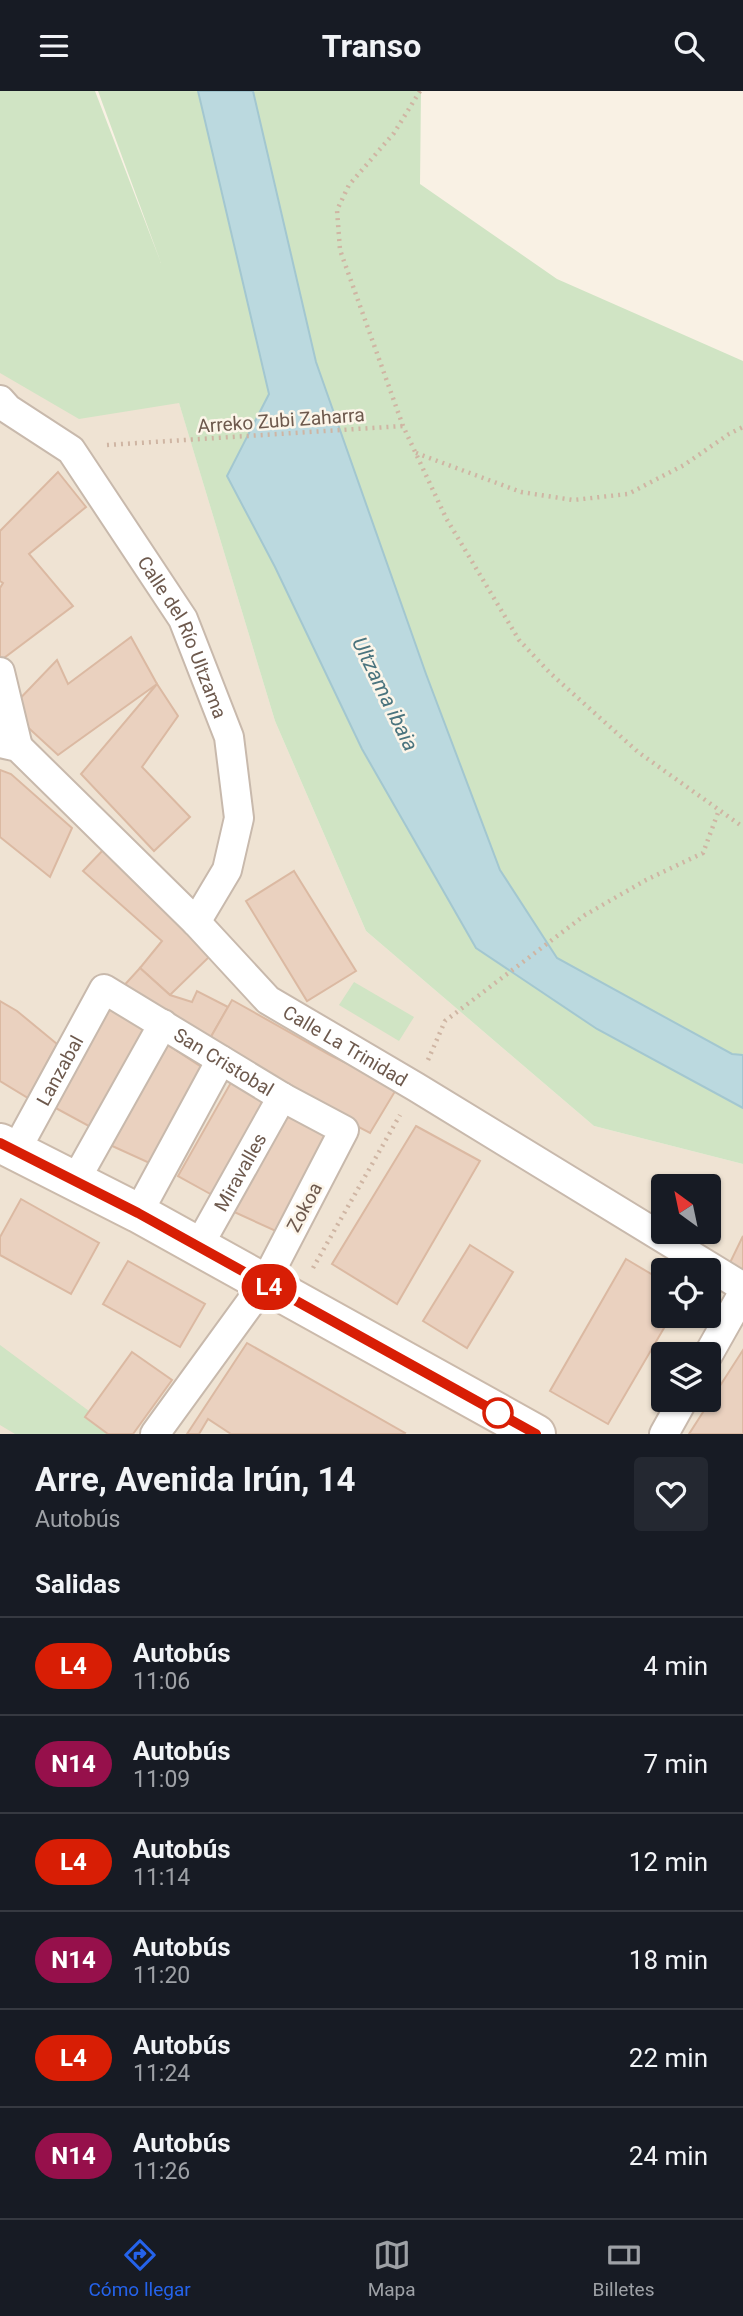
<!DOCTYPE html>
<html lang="es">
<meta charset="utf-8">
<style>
:root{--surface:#171b24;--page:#242831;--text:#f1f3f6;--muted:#9ea1a6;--line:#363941;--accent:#2563eb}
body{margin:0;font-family:Roboto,sans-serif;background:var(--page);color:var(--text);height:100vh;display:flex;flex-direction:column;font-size:26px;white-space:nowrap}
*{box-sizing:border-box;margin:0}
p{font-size:23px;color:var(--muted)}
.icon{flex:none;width:38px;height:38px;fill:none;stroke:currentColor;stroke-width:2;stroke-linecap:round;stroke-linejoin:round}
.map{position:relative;height:1343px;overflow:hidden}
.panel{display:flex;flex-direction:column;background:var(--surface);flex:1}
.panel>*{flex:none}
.badge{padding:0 14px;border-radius:23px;font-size:24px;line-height:46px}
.needle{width:46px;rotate:327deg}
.buttons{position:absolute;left:651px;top:1083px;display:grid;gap:14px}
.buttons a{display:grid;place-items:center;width:70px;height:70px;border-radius:7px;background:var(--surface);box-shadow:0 2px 5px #0004;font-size:35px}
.map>.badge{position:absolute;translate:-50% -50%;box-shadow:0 0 0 4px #fff}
h2{padding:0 35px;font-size:26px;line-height:63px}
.round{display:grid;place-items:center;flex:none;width:74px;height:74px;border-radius:7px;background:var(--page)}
.headline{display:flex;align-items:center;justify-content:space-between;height:119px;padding:0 35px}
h1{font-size:33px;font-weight:700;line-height:52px}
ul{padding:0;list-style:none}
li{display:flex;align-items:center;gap:21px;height:98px;padding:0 35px;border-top:2px solid var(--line)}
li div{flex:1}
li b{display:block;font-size:26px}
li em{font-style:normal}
li .badge{min-width:77px;font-weight:700;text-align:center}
header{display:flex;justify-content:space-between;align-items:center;height:91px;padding:0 35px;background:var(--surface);font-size:32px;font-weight:700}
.menu{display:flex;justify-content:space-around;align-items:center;height:98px;border-top:2px solid var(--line);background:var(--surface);font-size:19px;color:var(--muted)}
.menu a{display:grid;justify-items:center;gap:4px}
.menu .active{color:var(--accent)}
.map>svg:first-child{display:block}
.residential{fill:#efe3d3;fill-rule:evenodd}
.green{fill:#d0e4c4}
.water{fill:#bbd9df;stroke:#a3c7d0;stroke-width:2}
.building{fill:#ead1bf;stroke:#dbb9a2;stroke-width:2}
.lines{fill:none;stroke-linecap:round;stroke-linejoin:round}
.street-casing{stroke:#c8b9ac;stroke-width:32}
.secondary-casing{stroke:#cbbaab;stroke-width:42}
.path{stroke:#cfb5a3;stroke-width:4.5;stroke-dasharray:2 5;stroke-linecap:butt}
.street{stroke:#fff;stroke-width:28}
.secondary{stroke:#fff;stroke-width:38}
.line-casing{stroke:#fff;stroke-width:16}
.line{stroke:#d81e05;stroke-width:10}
.stop-dot{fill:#fff;stroke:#d81e05;stroke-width:3.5}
.labels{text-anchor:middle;stroke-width:5;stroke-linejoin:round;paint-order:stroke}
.street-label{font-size:19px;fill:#6d594d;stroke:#fcf5e9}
.water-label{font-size:21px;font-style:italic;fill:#4a747e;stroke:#fcf5e9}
</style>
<header><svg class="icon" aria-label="menu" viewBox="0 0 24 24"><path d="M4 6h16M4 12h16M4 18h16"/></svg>Transo<svg class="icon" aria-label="search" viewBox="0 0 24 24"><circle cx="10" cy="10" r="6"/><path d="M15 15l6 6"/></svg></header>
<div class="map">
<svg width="743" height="1343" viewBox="0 0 743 1343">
<rect width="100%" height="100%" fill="#f9f1e4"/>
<path class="residential" d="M0,0h85l190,630 91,210 228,195 149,38v270h-743zM663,1096h46v45h-46zM663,1180h46v45h-46zM663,1264h46v45h-46z"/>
<g class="green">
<polygon points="0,0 95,0 161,172 98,0 421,0 420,93 557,188 743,270 743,1073 594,1035 366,840 275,630 179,312 79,328 0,282"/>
<polygon points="354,891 414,926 399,950 339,914"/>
<polygon points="0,1254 89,1320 85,1327 108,1343 15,1343 0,1334"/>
</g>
<polygon class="water" points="198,0 253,0 316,271 426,583 500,779 557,867 732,963 743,964 743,1017 597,938 476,857 362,658 275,476 227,385 269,303"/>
<g class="building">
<polygon points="58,381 86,416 29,463 73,515 0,570 0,497 3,492 0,490 0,440"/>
<polygon points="131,546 157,593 58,664 9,619 57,569 68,593"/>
<polygon points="157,593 178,625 142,676 190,726 154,760 81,683"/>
<polygon points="0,679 11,683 72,737 50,786 0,746"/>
<polygon points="105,757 210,865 170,904 140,877 162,850 83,780"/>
<polygon points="294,780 356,880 307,910 246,810"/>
<polygon points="140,877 170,904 192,911 197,900 228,916 208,951 119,900"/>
<polygon points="232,909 330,964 397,997 370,1042 284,997 208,951"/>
<polygon points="0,910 17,920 57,953 28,1007 0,990"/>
<polygon points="107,917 151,942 96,1039 52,1015"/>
<polygon points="168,954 209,981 156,1075 110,1054"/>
<polygon points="233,988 269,1008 214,1105 178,1085"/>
<polygon points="289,1019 331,1047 278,1141 232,1120"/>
<polygon points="416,1035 480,1070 397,1213 332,1173"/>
<polygon points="21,1108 99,1152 71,1203 0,1164 0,1146"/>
<polygon points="743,1145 743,1191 726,1180"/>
<polygon points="470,1154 513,1181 467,1257 423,1230"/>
<polygon points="626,1168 663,1190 663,1225 671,1225 608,1333 550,1300"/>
<polygon points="128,1170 205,1213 180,1256 103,1213"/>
<polygon points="247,1252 405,1342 404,1343 231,1343 208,1328 199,1343 187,1343"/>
<polygon points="743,1259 743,1343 689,1343"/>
<polygon points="132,1261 172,1289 133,1343 108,1343 85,1326"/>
</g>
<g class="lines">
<g class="street-casing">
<g id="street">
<path id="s1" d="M0,309l8,9 63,41 112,169 46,118 10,81 -12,52 -31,52"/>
<polyline points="0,581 18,656"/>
<path id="s2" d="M0,652l18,4 178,175 72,78 148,87 327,200"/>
<path id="s3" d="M15,1061l89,-163 178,108 62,33 -80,154 -109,150"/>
<polyline points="75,1090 163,933"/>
<polyline points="138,1122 221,969"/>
<path id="s4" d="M198,1156l84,-150"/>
<polyline points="708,1264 743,1202"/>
<polyline points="664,1343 683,1309"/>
</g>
</g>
<g class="secondary-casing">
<polyline id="secondary" points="0,1052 138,1122 536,1343"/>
</g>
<g class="path">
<polyline points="420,0 394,42 349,94 337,119 340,159 403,335 446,427 519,549 550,582 638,661 743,736"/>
<polyline points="107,354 403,335"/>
<polyline points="416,362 521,401 573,409 628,403 684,374 729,343 743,336"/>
<polyline points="428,969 445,930 585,824 646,789 703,762 719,719"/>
<polyline points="313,1177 400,1024"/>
</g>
<use href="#street" class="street"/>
<use href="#secondary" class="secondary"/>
</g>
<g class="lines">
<g class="line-casing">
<polyline id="line" points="0,1052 138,1122 536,1343"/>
</g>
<use href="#line" class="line"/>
</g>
<circle class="stop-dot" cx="498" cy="1322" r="14"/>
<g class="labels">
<g class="street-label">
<text transform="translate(281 329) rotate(-4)" y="7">Arreko Zubi Zaharra</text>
<text dy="7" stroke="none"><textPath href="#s1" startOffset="306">Calle del Río Ultzama</textPath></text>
<text dy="7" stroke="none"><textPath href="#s2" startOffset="464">Calle La Trinidad</textPath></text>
<text dy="7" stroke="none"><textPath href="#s3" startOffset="326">San Cristobal</textPath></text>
<text dy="7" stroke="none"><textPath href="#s3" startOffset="93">Lanzabal</textPath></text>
<text dy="7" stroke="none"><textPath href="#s4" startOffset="86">Miravalles</textPath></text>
<text transform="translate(304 1116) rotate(-62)" y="7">Zokoa</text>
</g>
<g class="water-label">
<text transform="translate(385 603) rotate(64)" y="7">Ultzama ibaia</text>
</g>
</g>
</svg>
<div class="buttons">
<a><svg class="needle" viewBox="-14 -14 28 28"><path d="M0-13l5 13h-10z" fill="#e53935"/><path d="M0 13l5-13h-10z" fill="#9ea1a6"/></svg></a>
<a><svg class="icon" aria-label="locate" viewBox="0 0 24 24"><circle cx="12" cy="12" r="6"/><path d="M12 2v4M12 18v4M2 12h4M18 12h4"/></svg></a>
<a><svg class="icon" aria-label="layers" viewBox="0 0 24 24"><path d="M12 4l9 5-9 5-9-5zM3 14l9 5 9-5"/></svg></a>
</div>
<b class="badge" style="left:269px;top:1196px;background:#d81e05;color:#fff">L4</b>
</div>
<section class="panel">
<div class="headline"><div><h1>Arre, Avenida Irún, 14</h1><p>Autobús</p></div><a class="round"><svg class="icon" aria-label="heart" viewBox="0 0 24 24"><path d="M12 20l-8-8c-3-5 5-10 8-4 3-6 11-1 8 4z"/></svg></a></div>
<h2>Salidas</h2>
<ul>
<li><span class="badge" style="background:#d81e05;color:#fff">L4</span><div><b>Autobús</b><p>11:06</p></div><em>4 min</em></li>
<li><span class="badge" style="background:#96104b;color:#fff">N14</span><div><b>Autobús</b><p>11:09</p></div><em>7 min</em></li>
<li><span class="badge" style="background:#d81e05;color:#fff">L4</span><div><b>Autobús</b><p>11:14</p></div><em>12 min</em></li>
<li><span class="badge" style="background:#96104b;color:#fff">N14</span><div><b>Autobús</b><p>11:20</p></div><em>18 min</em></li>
<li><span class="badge" style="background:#d81e05;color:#fff">L4</span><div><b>Autobús</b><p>11:24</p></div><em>22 min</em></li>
<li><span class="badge" style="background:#96104b;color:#fff">N14</span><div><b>Autobús</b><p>11:26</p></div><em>24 min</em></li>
</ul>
</section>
<nav class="menu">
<a class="active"><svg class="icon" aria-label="directions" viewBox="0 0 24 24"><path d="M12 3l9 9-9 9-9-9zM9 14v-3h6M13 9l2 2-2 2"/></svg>Cómo llegar</a>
<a><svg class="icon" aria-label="map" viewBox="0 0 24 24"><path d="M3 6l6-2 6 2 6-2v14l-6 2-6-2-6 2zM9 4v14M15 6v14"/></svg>Mapa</a>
<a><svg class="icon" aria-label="tickets" viewBox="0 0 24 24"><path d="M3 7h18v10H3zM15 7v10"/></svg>Billetes</a>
</nav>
